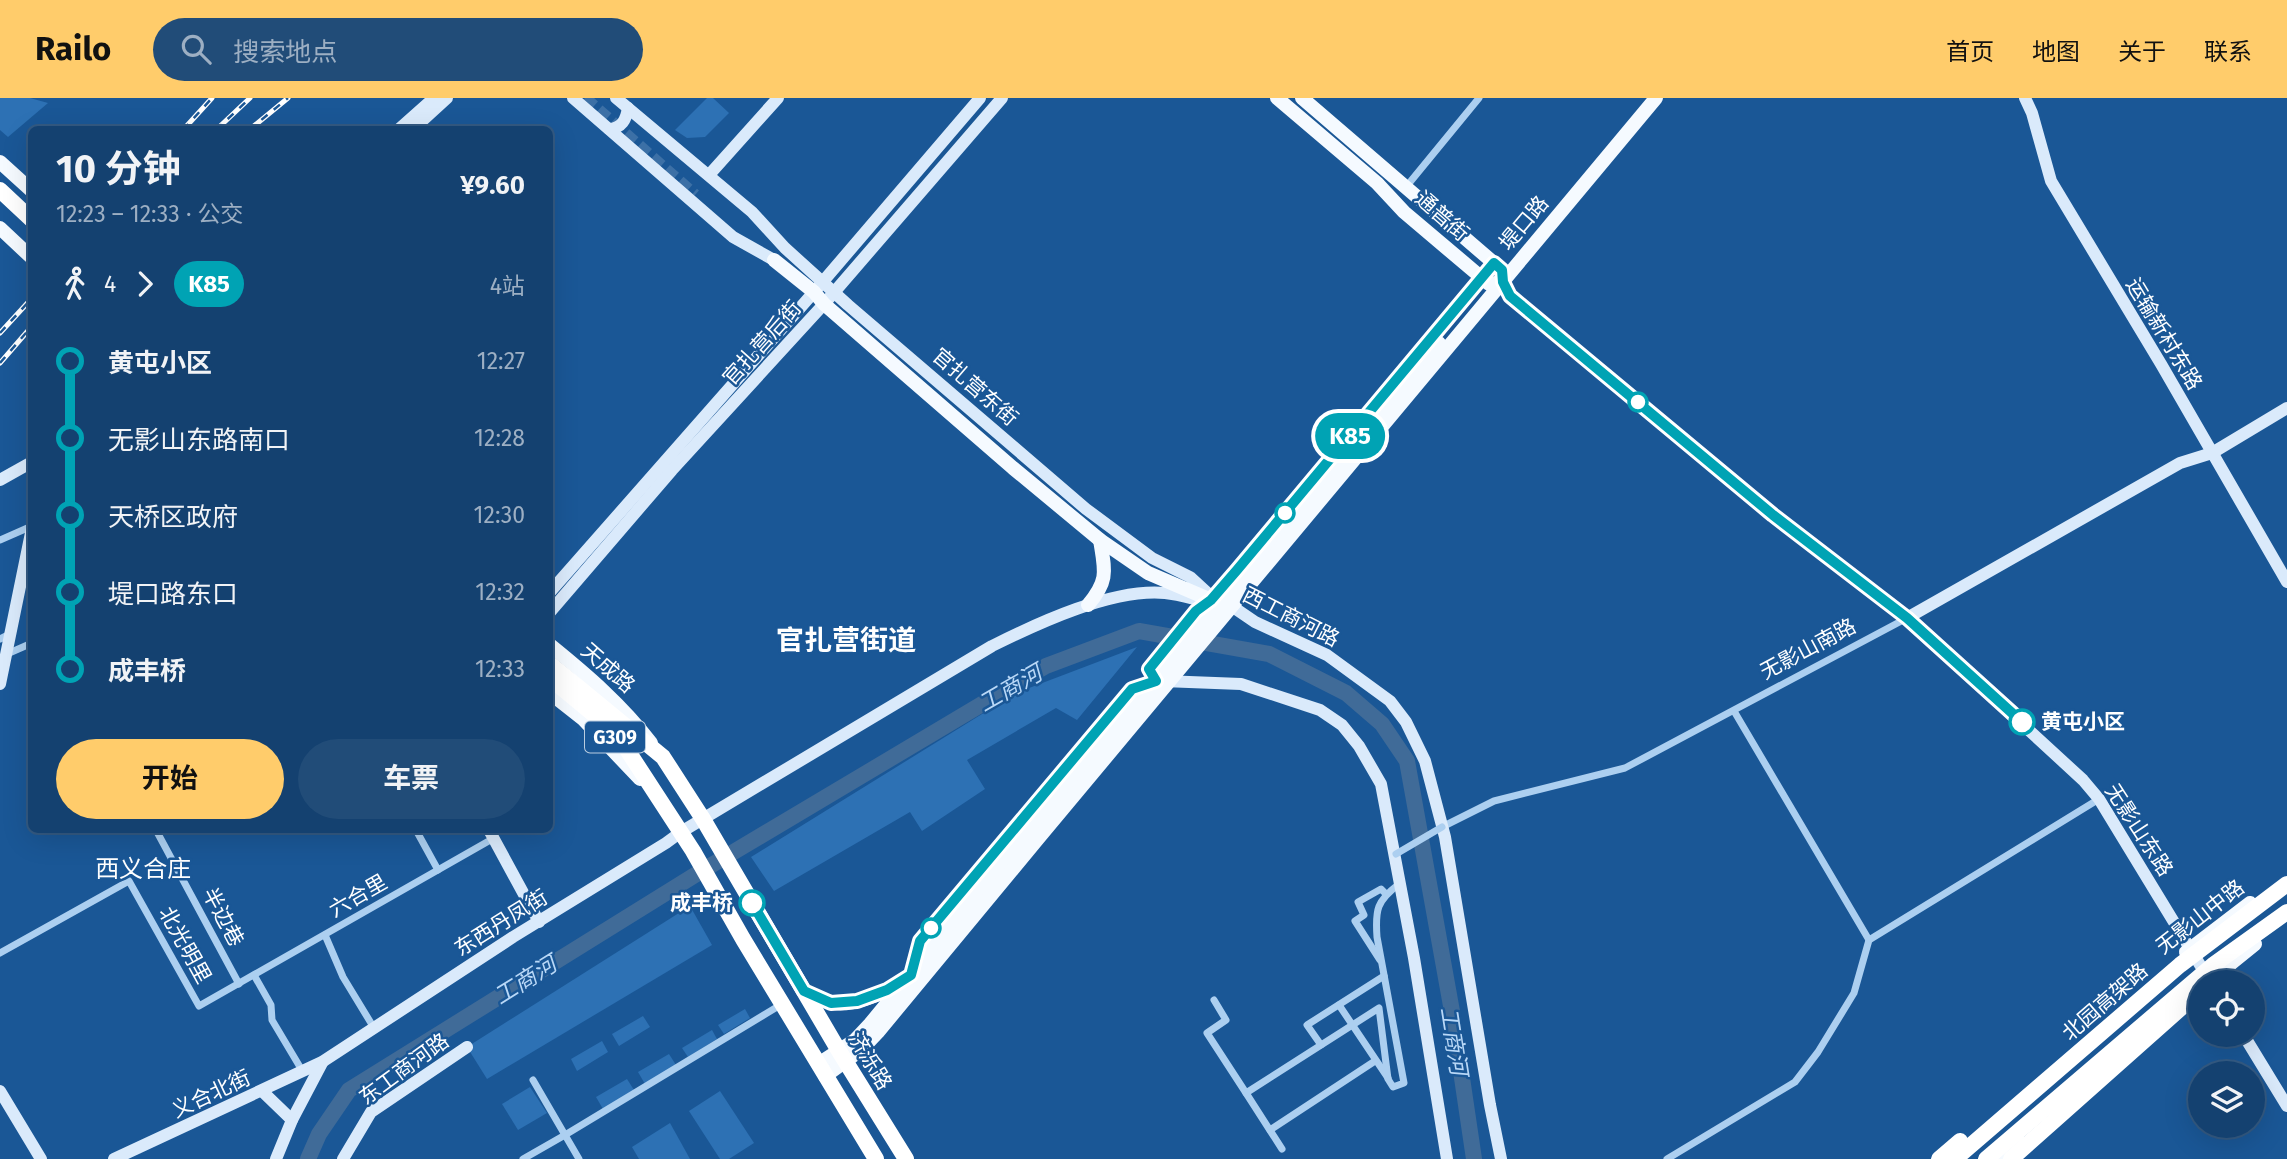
<!DOCTYPE html>
<html lang="zh">
<meta charset="utf-8">
<style>
:root{--surface:#144170;--page:#214c78;--text:#f1f3f6;--muted:#9dafc3;--line:#335a83;--accent:#ffcc6b}
body{margin:0;font-family:"Fira Sans","Noto Sans SC",sans-serif;background:var(--page);color:var(--text);height:100vh;display:flex;flex-direction:column;font-size:26px;white-space:nowrap}
*{box-sizing:border-box;margin:0}
p{font-size:23px;color:var(--muted)}
.icon{flex:none;width:38px;height:38px;fill:none;stroke:currentColor;stroke-width:2;stroke-linecap:round;stroke-linejoin:round}
.map{position:relative;flex:1;overflow:hidden}
.sheet{position:absolute;left:28px;top:28px;width:525px;height:707px;display:flex;flex-direction:column;background:var(--surface);border-radius:10px;box-shadow:0 7px 28px #0002,0 0 0 2px var(--line)}
.sheet>*{flex:none}
.badge{padding:0 14px;border-radius:23px;font-size:24px;line-height:46px}
.controls{position:absolute;left:2188px;top:872px;display:grid;gap:14px}
.controls a{display:grid;place-items:center;width:77px;height:77px;border-radius:50%;background:var(--surface);box-shadow:0 7px 28px #0002,0 0 0 2px var(--line);font-size:35px}
.map>.badge{position:absolute;translate:-50% -50%;box-shadow:0 0 0 4px #fff}
.legs{display:flex;align-items:center;gap:10px;height:77px;padding:0 28px;font-size:23px}
.legs p{margin-inline-start:auto}
.head{display:flex;align-items:center;justify-content:space-between;height:119px;padding:0 28px}
h1{font-size:38px;font-weight:700;line-height:52px}
.cta{display:flex;gap:14px;margin-top:auto;padding:14px 28px}
.cta a{flex:1;height:80px;border-radius:42px;background:var(--accent);color:#111;font-size:28px;font-weight:700;line-height:80px;text-align:center}
.cta a+a{background:var(--page);color:var(--text)}
ul{padding:0 28px;list-style:none}
li{display:flex;align-items:center;gap:24px;height:77px;font-size:26px}
li i{display:grid;place-items:center;width:10px;height:100%;margin:0 9px;background:currentColor}
li i::after{content:'';width:18px;height:18px;margin:-9px;border:5px solid;border-radius:50%;background:var(--surface)}
li p{margin-inline-start:auto}
li:first-child i{background:linear-gradient(#0000 50%,currentColor 0)}
li:last-child i{background:linear-gradient(currentColor 50%,#0000 0)}
header{display:flex;align-items:center;gap:42px;box-sizing:border-box;height:98px;padding:0 35px;background:var(--accent);color:#111}
header strong{font-size:33px}
nav{display:flex;gap:38px;margin-inline-start:auto;font-size:24px}
.search{width:490px;height:63px;background:var(--page);display:flex;align-items:center;gap:18px;box-sizing:border-box;padding:0 24px;border-radius:38px;color:var(--muted);font-size:26px}
.map>svg:first-child{display:block}
.green{fill:#2d71b4}
.lines{fill:none;stroke-linecap:round;stroke-linejoin:round}
.river{stroke:#406b98;stroke-width:16}
.secondary-tunnel{stroke:#3c70a6;stroke-width:12;stroke-dasharray:12 6;stroke-linecap:butt}
.street{stroke:#accff0;stroke-width:7}
.secondary{stroke:#daeafb;stroke-width:12}
.primary{stroke:#f5faff;stroke-width:14}
.highway{stroke:#fff;stroke-width:16}
.rail-casing{stroke:#fff;stroke-width:5}
.rail{stroke:#1a5796;stroke-width:2.5;stroke-dasharray:8;stroke-linecap:butt}
.street-bridge{stroke:#accff0;stroke-width:7}
.highway-bridge{stroke:#fff;stroke-width:16}
.line-1-casing{stroke:#fff;stroke-width:16}
.line-1{stroke:#00a3b4;stroke-width:10}
.stop-1-dot{fill:#fff;stroke:#00a3b4;stroke-width:3.5}
.labels{text-anchor:middle;stroke-width:5;stroke-linejoin:round;paint-order:stroke}
.shield{fill:#1a5796;stroke:#bacde0;stroke-width:2}
.shield-label{font-size:19px;font-weight:bold;fill:#fff}
.street-label{font-size:21px;fill:#fff;stroke:#1a5796}
.stop-label{font-size:21px;font-weight:bold;fill:#fff;stroke:#1a5796;text-anchor:start}
.water-label{font-size:23px;font-style:italic;fill:#b9d8f7;stroke:#1a5796}
.quarter-label{font-size:24px;fill:#fff;stroke:#1a5796}
.district-label{font-size:28px;font-weight:bold;fill:#fff;stroke:#1a5796}
</style>
<header>
<strong>Railo</strong>
<div class="search"><svg class="icon" aria-label="search" viewBox="0 0 24 24"><circle cx="10" cy="10" r="6"/><path d="M15 15l6 6"/></svg>搜索地点</div>
<nav><a>首页</a><a>地图</a><a>关于</a><a>联系</a></nav>
</header>
<div class="map">
<svg width="2287" height="1061" viewBox="0 0 2287 1061">
<rect width="100%" height="100%" fill="#1a5796"/>
<g class="green">
<polygon points="0,0 30,0 48,5 8,39 0,32"/>
<polygon points="707,0 713,0 729,15 705,39 687,40 675,32"/>
<polygon points="1137,549 1077,622 1056,610 967,662 985,691 922,733 910,714 774,793 751,759 1016,595"/>
<polygon points="690,808 712,847 487,981 467,949"/>
<polygon points="745,911 750,920 724,936 718,927"/>
<polygon points="643,918 650,929 619,948 612,936"/>
<polygon points="712,932 717,941 688,959 682,950"/>
<polygon points="602,943 608,954 577,973 571,961"/>
<polygon points="669,956 676,967 645,986 638,974"/>
<polygon points="627,981 634,992 603,1011 596,999"/>
<polygon points="530,989 547,1015 518,1032 502,1006"/>
<polygon points="720,993 754,1045 729,1061 720,1061 689,1013"/>
<polygon points="670,1025 690,1061 639,1061 632,1049"/>
</g>
<g class="lines">
<polyline class="river" points="308,1061 319,1036 349,992 695,777 1046,568 1139,533 1269,556 1346,595 1382,626 1407,663 1453,919 1474,1061"/>
<polyline class="secondary-tunnel" points="585,0 695,97"/>
<g class="street">
<polyline points="1406,89 1479,0"/>
<polyline points="0,442 32,428"/>
<polyline points="0,541 10,536"/>
<polyline points="7,556 32,545"/>
<polyline points="1734,613 1869,842"/>
<polyline points="1442,729 1494,703 1625,670 1907,520"/>
<polyline points="156,732 239,886"/>
<polyline points="416,732 438,772"/>
<polyline points="325,837 343,879 374,930"/>
<polyline points="0,855 129,783 199,908 494,740"/>
<polyline points="1380,862 1355,823 1364,817 1358,804 1381,791 1386,796"/>
<polyline points="254,877 271,907 272,922 303,974"/>
<path d="M1214,902l12,20 -19,13 39,60 133,-85 9,71 5,8 11,-4 -27,-146c-2,-28 0,-36 22,-53"/>
<polyline points="1339,907 1388,980"/>
<polyline points="1321,947 1307,927 1384,878"/>
<polyline points="1246,995 1282,1051"/>
<polyline points="1270,1032 1375,963"/>
<polyline points="523,1061 565,1037 533,982"/>
<polyline points="579,1061 565,1037 782,906"/>
<polyline points="1667,1061 1795,984 1818,954 1854,895 1869,842 2099,701"/>
</g>
<g class="secondary">
<polyline points="573,0 733,139 774,162"/>
<polyline points="616,0 752,114 785,150 848,207 1086,411 1152,460 1190,479 1215,502"/>
<polyline points="2025,0 2032,15 2051,83 2161,266 2287,484"/>
<path d="M609,31c13,-1 17,-9 19,-21"/>
<polyline points="398,32 434,0"/>
<polyline points="412,32 447,0"/>
<polyline points="709,77 778,0"/>
<polyline points="1503,184 1510,198 1773,417 1907,520 2083,682 2099,701 2208,880"/>
<polyline points="0,382 32,364"/>
<polyline points="550,494 814,194 980,0"/>
<polyline points="1223,507 1233,509 1255,524 1327,557 1390,603 1406,624 1425,663 1445,739 1490,1007 1501,1061"/>
<polyline points="550,514 672,372 824,206 1002,0"/>
<polyline points="1907,520 2180,365 2212,355 2287,310"/>
<polyline points="1163,583 1241,586 1320,612 1342,627 1359,648 1381,686 1414,860 1447,1061"/>
<polyline points="0,586 32,430"/>
<polyline points="489,732 539,824"/>
<polyline points="2243,936 2287,1008"/>
<polyline points="0,993 41,1061"/>
<polyline points="262,993 292,1022"/>
<path d="M114,1061l208,-97 191,-125 153,-94 15,-11 311,-186c46,-23 121,-58 173,-53 12,1 25,5 37,8"/>
<polyline points="276,1061 292,1022 322,965"/>
<polyline points="343,1061 371,1014 467,949"/>
</g>
<g class="primary">
<polyline points="1277,0 1377,85 1404,114 1482,180 1489,186 1503,184 1502,172 1302,0"/>
<polyline points="0,64 32,93"/>
<polyline points="0,130 32,160"/>
<polyline points="774,162 814,194 824,206 1013,370 1100,442 1148,475 1211,502"/>
<path d="M1088,507c21,-25 17,-34 12,-65"/>
<path d="M550,547c37,30 72,60 101,98"/>
<polyline points="550,595 583,621 640,681"/>
<polyline points="2186,854 2250,805"/>
<polyline points="2208,884 2255,846"/>
<path d="M804,893c8,4 17,9 26,11 19,6 52,-8 69,-19"/>
<polyline points="818,966 855,942 870,926 1217,506 1439,245"/>
<polyline points="825,978 862,951 878,934 1036,743 1656,0"/>
<polyline points="1999,1061 2019,1044"/>
</g>
<g class="highway">
<polyline points="0,92 32,122"/>
<polyline points="550,566 663,659 703,721 839,953 906,1061"/>
<polyline points="550,580 597,619 624,647 693,753 743,841 876,1061"/>
<polyline points="2011,1061 2200,893"/>
</g>
<g class="rail-casing">
<g id="rail">
<polyline points="183,32 212,0"/>
<polyline points="216,32 250,0"/>
<polyline points="249,32 288,0"/>
<polyline points="0,235 32,200"/>
<polyline points="0,265 32,228"/>
</g>
</g>
<use href="#rail" class="rail"/>
<polyline class="street-bridge" points="1396,756 1442,729"/>
<g class="highway-bridge">
<polyline points="1939,1061 1960,1043"/>
<polyline points="1955,1061 2180,867 2287,786"/>
<polyline points="1986,1061 2213,867 2287,814"/>
</g>
</g>
<g class="lines">
<g class="line-1-casing">
<polyline id="line-1" points="752,805 804,893 831,905 857,903 887,892 911,877 920,843 1132,591 1156,583 1149,571 1196,513 1211,502 1237,472 1494,165 1502,172 1503,184 1510,198 1773,417 1907,520 2022,624"/>
</g>
<use href="#line-1" class="line-1"/>
</g>
<g class="stop-1-dot">
<circle cx="1638" cy="304" r="9"/>
<circle cx="1285" cy="415" r="9"/>
<circle cx="2022" cy="624" r="12"/>
<circle cx="752" cy="805" r="12"/>
<circle cx="931" cy="830" r="9"/>
</g>
<g class="labels">
<rect class="shield" x="585" y="623.5" width="60" height="31" rx="5"/>
<g class="shield-label">
<text x="615" y="646">G309</text>
</g>
<g class="street-label">
<text transform="translate(1442 118) rotate(41)" y="7">通普街</text>
<text transform="translate(1524 125) rotate(-50)" y="7">堤口路</text>
<text transform="translate(2164 236) rotate(59)" y="7">运输新村东路</text>
<text transform="translate(762 245) rotate(-48)" y="7">官扎营后街</text>
<text transform="translate(975 289) rotate(41)" y="7">官扎营东街</text>
<text transform="translate(1291 519) rotate(27)" y="7">西工商河路</text>
<text transform="translate(1808 551) rotate(-28)" y="7">无影山南路</text>
<text transform="translate(608 570) rotate(41)" y="7">天成路</text>
<text transform="translate(2139 732) rotate(57)" y="7">无影山东路</text>
<text transform="translate(358 798) rotate(-30)" y="7">六合里</text>
<text transform="translate(223 819) rotate(62)" y="7">半边巷</text>
<text transform="translate(2200 819) rotate(-38)" y="7">无影山中路</text>
<text transform="translate(501 825) rotate(-32)" y="7">东西丹凤街</text>
<text transform="translate(185 847) rotate(61)" y="7">北光明里</text>
<text transform="translate(2105 904) rotate(-41)" y="7">北园高架路</text>
<text transform="translate(870 963) rotate(59)" y="7">济泺路</text>
<text transform="translate(404 971) rotate(-36)" y="7">东工商河路</text>
<text transform="translate(211 996) rotate(-25)" y="7">义合北街</text>
</g>
<g class="stop-label">
<text x="2041" y="631">黄屯小区</text>
<text x="733" y="812" text-anchor="end">成丰桥</text>
</g>
<g class="water-label">
<text transform="translate(1010 590) rotate(-30)" y="8">工商河</text>
<text transform="translate(525 882) rotate(-32)" y="8">工商河</text>
<text transform="translate(1454 943) rotate(81)" y="8">工商河</text>
</g>
<g class="quarter-label">
<text x="143" y="779">西义合庄</text>
</g>
<g class="district-label">
<text x="846" y="552">官扎营街道</text>
</g>
</g>
</svg>
<div class="controls">
<a><svg class="icon" aria-label="locate" viewBox="0 0 24 24"><circle cx="12" cy="12" r="6"/><path d="M12 2v4M12 18v4M2 12h4M18 12h4"/></svg></a>
<a><svg class="icon" aria-label="layers" viewBox="0 0 24 24"><path d="M12 4l9 5-9 5-9-5zM3 14l9 5 9-5"/></svg></a>
</div>
<b class="badge" style="left:1350px;top:338px;background:#00a3b4;color:#fff">K85</b>
<section class="sheet">
<div class="head"><div><h1>10 分钟</h1><p>12:23 – 12:33 · 公交</p></div><b>¥9.60</b></div>
<div class="legs"><svg class="icon" aria-label="walk" viewBox="0 0 24 24"><circle cx="13" cy="4" r="2"/><path d="M13 8l-2 6 4 7M11 14l-3 7M7 12l3-4h3l4 4"/></svg>4<svg class="icon" aria-label="forward" viewBox="0 0 24 24"><path d="M9 5l7 7-7 7"/></svg><b class="badge" style="background:#00a3b4;color:#fff">K85</b><p>4站</p></div>
<ul>
<li><i style="color:#00a3b4"></i><b>黄屯小区</b><p>12:27</p></li>
<li><i style="color:#00a3b4"></i><span>无影山东路南口</span><p>12:28</p></li>
<li><i style="color:#00a3b4"></i><span>天桥区政府</span><p>12:30</p></li>
<li><i style="color:#00a3b4"></i><span>堤口路东口</span><p>12:32</p></li>
<li><i style="color:#00a3b4"></i><b>成丰桥</b><p>12:33</p></li>
</ul>
<div class="cta"><a>开始</a><a>车票</a></div>
</section>
</div>
